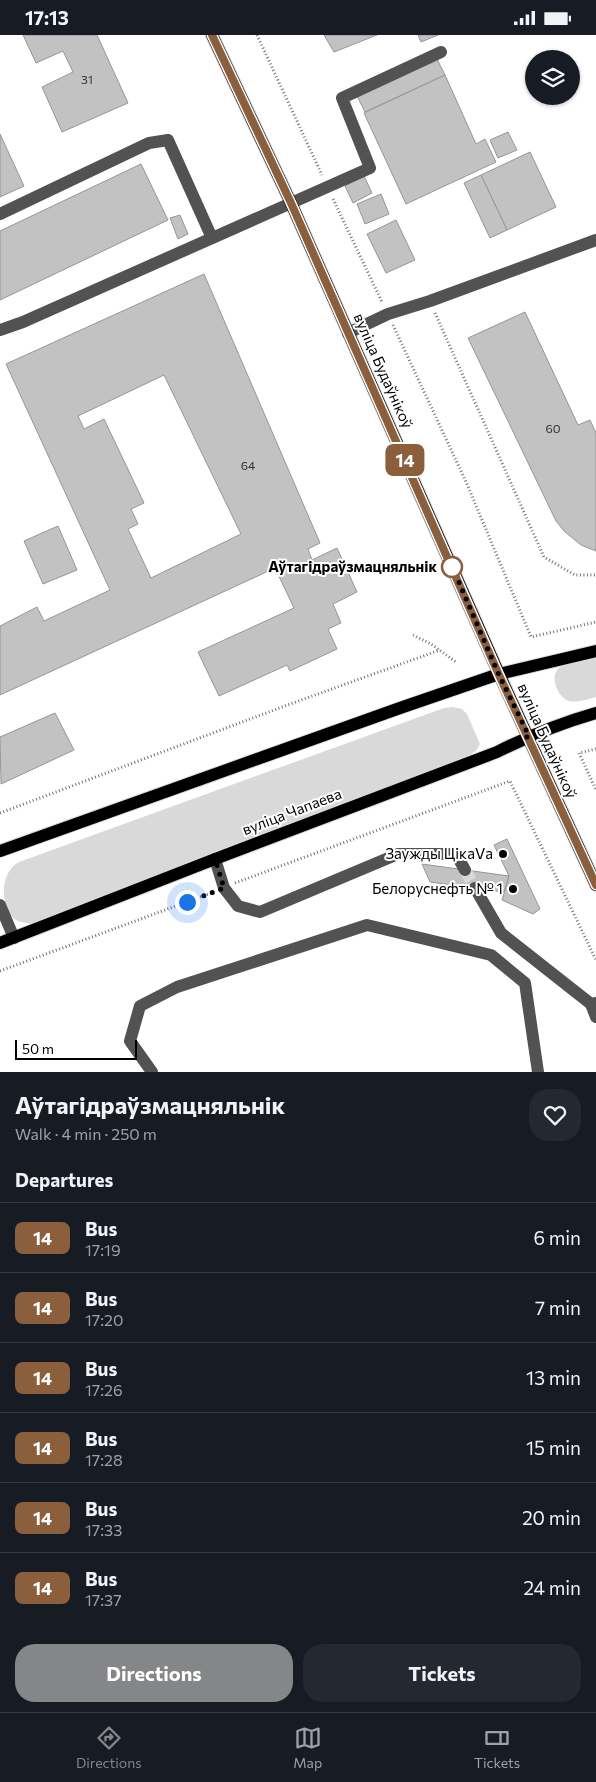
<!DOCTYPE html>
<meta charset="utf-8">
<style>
:root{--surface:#171b24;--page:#242831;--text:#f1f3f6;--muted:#9ea1a6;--line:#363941;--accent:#858687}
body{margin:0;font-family:Commissioner,sans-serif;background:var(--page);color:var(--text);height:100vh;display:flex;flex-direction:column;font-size:19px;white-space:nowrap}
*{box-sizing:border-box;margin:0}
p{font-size:16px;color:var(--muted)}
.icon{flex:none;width:28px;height:28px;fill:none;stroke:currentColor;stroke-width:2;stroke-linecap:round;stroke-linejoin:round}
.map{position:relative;height:1037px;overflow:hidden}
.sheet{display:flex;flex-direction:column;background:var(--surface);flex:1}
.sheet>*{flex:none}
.badge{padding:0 10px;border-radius:8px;font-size:18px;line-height:32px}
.buttons{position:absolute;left:525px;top:15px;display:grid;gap:10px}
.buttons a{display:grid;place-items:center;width:55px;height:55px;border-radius:50%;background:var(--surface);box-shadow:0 1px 4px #0004;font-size:25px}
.scale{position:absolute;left:15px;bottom:12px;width:122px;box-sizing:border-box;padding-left:5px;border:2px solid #000;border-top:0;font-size:14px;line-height:18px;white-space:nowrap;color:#000;-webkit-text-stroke:4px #fff;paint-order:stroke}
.you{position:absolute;width:25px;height:25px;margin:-12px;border:4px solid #fff;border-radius:50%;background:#1a73e8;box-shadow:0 0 0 8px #1a73e833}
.map>.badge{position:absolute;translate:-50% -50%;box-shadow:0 0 0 2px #fff}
h2{padding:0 15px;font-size:19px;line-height:45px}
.round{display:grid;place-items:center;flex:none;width:52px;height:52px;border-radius:20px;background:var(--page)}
.overview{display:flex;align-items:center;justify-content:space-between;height:85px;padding:0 15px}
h1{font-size:24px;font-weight:700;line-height:38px}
.button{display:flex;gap:10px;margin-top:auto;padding:10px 15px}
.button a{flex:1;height:58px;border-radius:20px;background:var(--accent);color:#fff;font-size:20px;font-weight:700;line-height:58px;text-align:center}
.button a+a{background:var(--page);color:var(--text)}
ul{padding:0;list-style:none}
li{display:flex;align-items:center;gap:15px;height:70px;padding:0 15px;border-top:1px solid var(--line)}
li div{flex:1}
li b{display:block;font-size:19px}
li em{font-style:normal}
li .badge{min-width:55px;font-weight:700;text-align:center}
.status{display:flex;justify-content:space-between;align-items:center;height:35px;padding:0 25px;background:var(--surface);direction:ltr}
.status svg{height:14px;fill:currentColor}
.menu{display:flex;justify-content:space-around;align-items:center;height:70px;border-top:1px solid var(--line);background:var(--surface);font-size:14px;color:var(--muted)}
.menu a{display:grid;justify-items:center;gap:2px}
.menu .selected{color:var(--accent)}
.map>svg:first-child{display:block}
.green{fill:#d9d9d9}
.building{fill:#c2c2c2;stroke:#969696;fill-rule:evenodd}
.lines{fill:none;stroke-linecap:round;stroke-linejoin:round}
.minor-tunnel{stroke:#d9d9d9;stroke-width:12;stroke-dasharray:12 6;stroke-linecap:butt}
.major-casing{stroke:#dbdbdb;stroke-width:14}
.path{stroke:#747474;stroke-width:3;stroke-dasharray:1 2.5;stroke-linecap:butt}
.minor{stroke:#525252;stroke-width:12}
.major{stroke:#000;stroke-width:12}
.line-casing{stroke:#fff;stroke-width:11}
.line{stroke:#8b5e3c;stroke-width:8}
.walk{stroke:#000;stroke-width:5;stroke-dasharray:0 9}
.stop-dot{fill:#fff;stroke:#8b5e3c;stroke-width:2.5}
.poi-dot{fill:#000;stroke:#fff;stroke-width:2}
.labels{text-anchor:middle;stroke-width:4;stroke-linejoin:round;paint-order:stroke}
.number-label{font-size:12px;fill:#303030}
.street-label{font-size:15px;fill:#000;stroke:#fff}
.stop-label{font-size:15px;font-weight:bold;fill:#000;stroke:#fff;text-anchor:end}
.poi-label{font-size:15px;fill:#000;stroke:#fff;text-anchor:end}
</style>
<div class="status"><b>17:13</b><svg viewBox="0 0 49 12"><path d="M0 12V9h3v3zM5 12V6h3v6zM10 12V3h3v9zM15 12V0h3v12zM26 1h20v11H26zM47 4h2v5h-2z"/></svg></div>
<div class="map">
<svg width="596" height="1037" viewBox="0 0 596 1037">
<rect width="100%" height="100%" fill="#fff"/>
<g class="green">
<path d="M596,620v42c-8,2 -19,6 -27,4 -11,-3 -20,-25 -10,-33 10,-7 25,-9 37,-13z"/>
<path d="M453,672l9,2 5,5 13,30 -4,7 -19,12 -425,161c-6,-1 -14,-2 -19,-6 -13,-15 -13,-46 6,-56l425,-154z"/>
</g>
<g class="building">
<polygon points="23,0 97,0 128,68 62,97 42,52 73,37 63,16 36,28"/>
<polygon points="324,0 377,0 334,17"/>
<polygon points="418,0 438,0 421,7"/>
<polygon points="437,24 445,40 365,77 357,61"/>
<polygon points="445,40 476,109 485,104 496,127 406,169 364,78"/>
<polygon points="508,97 517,115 498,123 490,105"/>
<polygon points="0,99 24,151 0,162"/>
<polygon points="530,117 556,172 507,195 481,140"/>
<polygon points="141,129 168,185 0,265 0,196"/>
<polygon points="481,140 507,195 490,203 464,148"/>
<polygon points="364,141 372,158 353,168 345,151"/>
<polygon points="381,159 389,179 365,189 357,169"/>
<polygon points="180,180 188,199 178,204 170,183"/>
<polygon points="396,185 415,225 386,238 367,199"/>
<path d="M204,239l116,269 -12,6 4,11 25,-12 20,44 -24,12 8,19 -13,6 9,20 -47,22 -3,-6 -68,31 -21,-44 96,-44 -19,-40 -275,127v-69l37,-19 7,14 66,-31 -104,-226zM164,340l77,159 -90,44 -23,-49 10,-5 -7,-15 13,-6 -40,-84 -20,10 -6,-13z"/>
<polygon points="525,277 578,390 590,385 596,398 596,516 581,510 564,496 556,486 468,303"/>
<polygon points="58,491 77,535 43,549 24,506"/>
<polygon points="55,678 74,715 1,749 0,702"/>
<polygon points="507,804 540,874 533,879 502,865 509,841 494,810"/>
<polygon points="422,829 509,841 504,857 430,847"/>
</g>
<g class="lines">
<polyline class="minor-tunnel" points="465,835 475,853"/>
<g class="major-casing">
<g id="major">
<polyline points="212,0 291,168 499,639 596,850"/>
<polyline points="0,816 400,673 499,639 596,616"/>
<path d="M0,908l215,-84 282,-107c32,-16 64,-29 99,-39"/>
</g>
</g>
<g class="path">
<polyline points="257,0 322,140"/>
<polyline points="333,164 382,267"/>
<polyline points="435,278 544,522 575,540 596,540"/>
<polyline points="393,290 467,449 531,602 596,587"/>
<polyline points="413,600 431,609 456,627"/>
<polyline points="596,714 579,718 596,755"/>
<polyline points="0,778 282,672 440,615"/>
<polyline points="235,848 510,746 596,925"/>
<polyline points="0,936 211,858"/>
</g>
<g class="minor">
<polyline points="0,179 149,108 168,105 212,203"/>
<polyline points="0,295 23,287 370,133 342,63 441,17"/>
<polyline points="348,298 388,279 430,266 596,205"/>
<polyline points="215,824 224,853 238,871 260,877 398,819 456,819 465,835"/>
<polyline points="475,853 501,898 591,969 596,968"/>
<polyline points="0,870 14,903"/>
<polyline points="591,969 596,982"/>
<polyline points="152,1037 130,1006 140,971 177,952 367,890 491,920 525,948 538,1037"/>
</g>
<use href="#major" class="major"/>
</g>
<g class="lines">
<g class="line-casing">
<polyline id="line" points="212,0 291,168 499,640 596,850"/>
</g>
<use href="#line" class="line"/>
<polyline class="walk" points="187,867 224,853 215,824 497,717 529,701 499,640 451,529 452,532"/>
</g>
<circle class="stop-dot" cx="452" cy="532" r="10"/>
<g class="poi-dot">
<circle cx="503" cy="819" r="5"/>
<circle cx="513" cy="854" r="5"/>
</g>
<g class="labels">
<g class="number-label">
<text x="87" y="49">31</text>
<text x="553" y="398">60</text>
<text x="248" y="435">64</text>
</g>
<g class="street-label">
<text transform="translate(383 336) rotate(66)" y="5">вуліца Будаўнікоў</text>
<text transform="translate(547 706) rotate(66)" y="5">вуліца Будаўнікоў</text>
<text transform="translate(292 777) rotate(-21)" y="5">вуліца Чапаева</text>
</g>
<g class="stop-label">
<text x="437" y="537">Аўтагідраўзмацняльнік</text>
</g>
<g class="poi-label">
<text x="493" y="824">Заужды ЦікаVа</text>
<text x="503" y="859">Белоруснефть № 1</text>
</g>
</g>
</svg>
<div class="buttons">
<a><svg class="icon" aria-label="layers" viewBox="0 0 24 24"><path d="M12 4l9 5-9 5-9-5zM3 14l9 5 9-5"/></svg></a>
</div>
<div class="scale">50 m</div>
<div class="you" style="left:187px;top:867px"></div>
<b class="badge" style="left:405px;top:425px;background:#8b5e3c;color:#fff">14</b>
</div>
<section class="sheet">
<div class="overview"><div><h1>Аўтагідраўзмацняльнік</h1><p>Walk · 4 min · 250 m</p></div><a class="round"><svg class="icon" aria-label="heart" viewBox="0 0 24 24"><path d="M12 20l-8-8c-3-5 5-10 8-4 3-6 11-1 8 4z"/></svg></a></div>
<h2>Departures</h2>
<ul>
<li><span class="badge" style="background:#8b5e3c;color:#fff">14</span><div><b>Bus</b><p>17:19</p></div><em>6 min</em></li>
<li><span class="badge" style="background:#8b5e3c;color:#fff">14</span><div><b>Bus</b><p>17:20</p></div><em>7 min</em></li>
<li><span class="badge" style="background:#8b5e3c;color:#fff">14</span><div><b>Bus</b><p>17:26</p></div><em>13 min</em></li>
<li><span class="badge" style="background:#8b5e3c;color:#fff">14</span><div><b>Bus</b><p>17:28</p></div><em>15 min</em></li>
<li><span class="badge" style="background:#8b5e3c;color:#fff">14</span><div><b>Bus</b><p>17:33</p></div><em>20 min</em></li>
<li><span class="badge" style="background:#8b5e3c;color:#fff">14</span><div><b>Bus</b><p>17:37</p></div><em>24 min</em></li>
</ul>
<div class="button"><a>Directions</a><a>Tickets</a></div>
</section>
<nav class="menu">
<a class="selected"><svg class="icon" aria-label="directions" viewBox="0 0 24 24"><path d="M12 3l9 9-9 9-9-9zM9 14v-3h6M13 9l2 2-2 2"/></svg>Directions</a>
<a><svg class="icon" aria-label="map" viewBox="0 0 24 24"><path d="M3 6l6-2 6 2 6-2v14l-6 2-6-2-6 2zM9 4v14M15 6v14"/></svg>Map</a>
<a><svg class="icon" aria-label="tickets" viewBox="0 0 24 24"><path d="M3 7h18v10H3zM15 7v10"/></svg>Tickets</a>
</nav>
